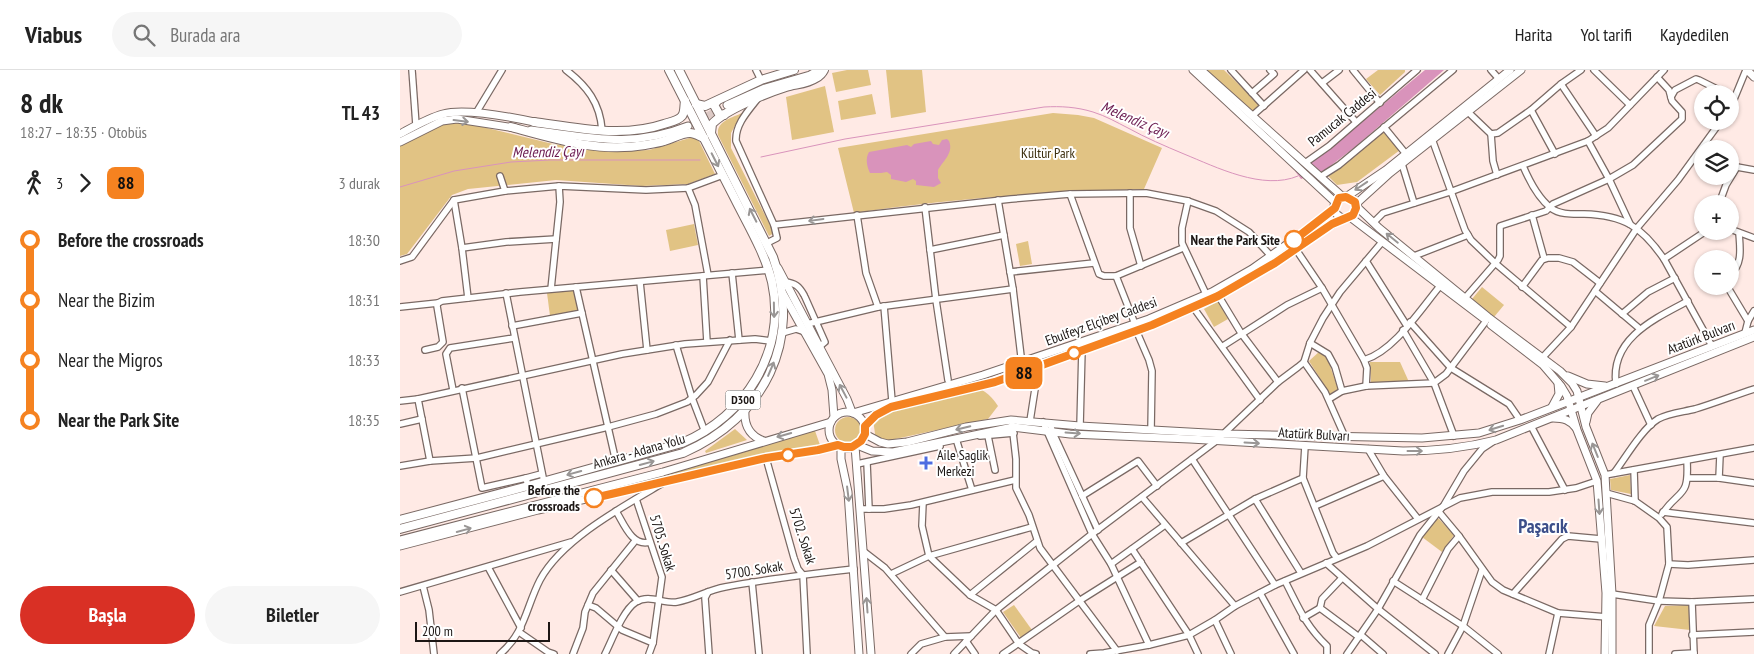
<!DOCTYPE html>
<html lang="tr">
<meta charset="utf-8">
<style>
:root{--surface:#fff;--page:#f6f6f6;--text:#222;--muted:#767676;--line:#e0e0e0;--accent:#d93025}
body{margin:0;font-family:"PT Sans Narrow",sans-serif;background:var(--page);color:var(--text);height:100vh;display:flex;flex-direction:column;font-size:19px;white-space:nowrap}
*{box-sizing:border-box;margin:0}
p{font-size:16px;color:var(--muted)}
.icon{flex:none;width:28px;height:28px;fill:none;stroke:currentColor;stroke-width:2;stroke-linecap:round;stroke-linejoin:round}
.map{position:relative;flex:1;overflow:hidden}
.sheet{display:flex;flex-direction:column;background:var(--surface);width:400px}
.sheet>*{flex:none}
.badge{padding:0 10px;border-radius:8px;font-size:18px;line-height:32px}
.fabs{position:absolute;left:1294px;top:15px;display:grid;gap:10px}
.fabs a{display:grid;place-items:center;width:45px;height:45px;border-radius:50%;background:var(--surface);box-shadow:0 1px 4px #0004;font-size:25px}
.scale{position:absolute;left:15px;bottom:12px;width:135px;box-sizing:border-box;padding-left:5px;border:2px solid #1c1614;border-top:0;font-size:14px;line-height:18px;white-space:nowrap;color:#1c1614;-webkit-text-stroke:4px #fff;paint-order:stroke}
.map>.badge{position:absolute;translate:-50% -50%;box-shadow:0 0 0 2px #fff}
.legs{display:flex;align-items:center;gap:8px;height:55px;padding:0 20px;font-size:16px}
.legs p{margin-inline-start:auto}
.summary{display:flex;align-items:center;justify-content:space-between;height:85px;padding:0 20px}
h1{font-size:28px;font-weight:700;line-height:38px}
.cta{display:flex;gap:10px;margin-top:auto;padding:10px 20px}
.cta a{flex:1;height:58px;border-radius:30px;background:var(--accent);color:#fff;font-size:20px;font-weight:700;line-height:58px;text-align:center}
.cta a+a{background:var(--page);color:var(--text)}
ul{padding:0 20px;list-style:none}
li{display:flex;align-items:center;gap:18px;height:60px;font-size:19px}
li i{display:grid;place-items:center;width:8px;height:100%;margin:0 6px;background:currentColor}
li i::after{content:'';width:12px;height:12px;margin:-6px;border:4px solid;border-radius:50%;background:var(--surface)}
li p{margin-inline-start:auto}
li:first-child i{background:linear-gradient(#0000 50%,currentColor 0)}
li:last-child i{background:linear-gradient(currentColor 50%,#0000 0)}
header{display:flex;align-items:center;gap:30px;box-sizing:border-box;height:70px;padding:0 25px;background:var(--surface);border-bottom:1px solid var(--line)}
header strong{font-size:24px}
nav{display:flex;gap:28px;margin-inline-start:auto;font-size:18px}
.search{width:350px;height:45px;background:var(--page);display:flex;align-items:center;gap:12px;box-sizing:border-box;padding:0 18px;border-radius:28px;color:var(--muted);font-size:19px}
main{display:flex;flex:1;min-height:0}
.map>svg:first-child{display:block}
.green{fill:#e1c384}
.water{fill:#d993bb}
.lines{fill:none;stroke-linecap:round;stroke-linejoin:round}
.stream{stroke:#d993bb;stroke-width:1}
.major-tunnel{stroke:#ddcac6;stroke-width:7;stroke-dasharray:7 3.5;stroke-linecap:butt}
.minor-casing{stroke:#7a6964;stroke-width:8}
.major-casing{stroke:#7a6964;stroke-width:9}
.highway-casing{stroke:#7a6964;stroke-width:10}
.minor{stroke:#fff;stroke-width:5.5}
.major{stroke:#fff;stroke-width:7}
.highway{stroke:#fff;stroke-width:8}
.oneway{stroke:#999695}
.line-1-casing{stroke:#fff;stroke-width:11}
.line-1{stroke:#f58220;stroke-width:8}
.stop-1-dot{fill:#fff;stroke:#f58220;stroke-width:2.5}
.poi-dot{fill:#4e6de1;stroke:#fff;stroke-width:2}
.labels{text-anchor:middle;stroke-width:4;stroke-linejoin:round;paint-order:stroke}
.shield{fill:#fff;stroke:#605c5a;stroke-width:1}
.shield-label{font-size:12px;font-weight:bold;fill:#1c1614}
.street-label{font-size:14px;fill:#1c1614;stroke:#fff}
.park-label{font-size:14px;fill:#3c2e0e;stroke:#fff}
.stop-label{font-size:14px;font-weight:bold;fill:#1c1614;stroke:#fff;text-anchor:end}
.poi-label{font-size:14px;fill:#1c1614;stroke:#fff;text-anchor:start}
.water-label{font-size:15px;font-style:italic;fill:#6b1b50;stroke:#fff}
.district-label{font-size:19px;font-weight:bold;fill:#3c4f8a;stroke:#fff}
</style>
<header>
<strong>Viabus</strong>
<div class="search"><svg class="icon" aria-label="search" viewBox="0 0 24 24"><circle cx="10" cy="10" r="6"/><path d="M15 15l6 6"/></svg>Burada ara</div>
<nav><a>Harita</a><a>Yol tarifi</a><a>Kaydedilen</a></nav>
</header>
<main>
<section class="sheet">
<div class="summary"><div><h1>8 dk</h1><p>18:27 – 18:35 · Otobüs</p></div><b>TL 43</b></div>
<div class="legs"><svg class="icon" aria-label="walk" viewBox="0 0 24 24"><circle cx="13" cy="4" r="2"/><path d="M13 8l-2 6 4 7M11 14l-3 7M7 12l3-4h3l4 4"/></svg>3<svg class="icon" aria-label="forward" viewBox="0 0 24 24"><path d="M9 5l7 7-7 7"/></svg><b class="badge" style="background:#f58220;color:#111">88</b><p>3 durak</p></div>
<ul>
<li><i style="color:#f58220"></i><b>Before the crossroads</b><p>18:30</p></li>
<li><i style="color:#f58220"></i><span>Near the Bizim</span><p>18:31</p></li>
<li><i style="color:#f58220"></i><span>Near the Migros</span><p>18:33</p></li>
<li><i style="color:#f58220"></i><b>Near the Park Site</b><p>18:35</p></li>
</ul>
<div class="cta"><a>Başla</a><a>Biletler</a></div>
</section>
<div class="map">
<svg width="1354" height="584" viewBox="0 0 1354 584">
<rect width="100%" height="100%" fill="#ffeae5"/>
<g class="green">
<polygon points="447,0 468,0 471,15 436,22 432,3"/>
<polygon points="486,0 522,0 526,42 491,48"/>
<polygon points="807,0 824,0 860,35 852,42"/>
<polygon points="978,0 1005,0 1005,2 980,25 966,9"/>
<polygon points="425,16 434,62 392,70 386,27"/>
<polygon points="472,24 476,44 441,50 438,31"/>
<path d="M342,43l-11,20v15l43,85 -5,3 -51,-101c-2,-14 14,-17 24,-22z"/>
<path d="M653,43l25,2 16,3 68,30 -18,41c-98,3 -194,10 -290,24l-16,-65z"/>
<polygon points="58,51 153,74 196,80 223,81 249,80 293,67 299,71 315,104 288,114 242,116 156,110 68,119 52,125 7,184 0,186 0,74 48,52"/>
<polygon points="983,62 1000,80 957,112 937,115 927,105"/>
<polygon points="294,154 298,175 270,181 266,160"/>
<polygon points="628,171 632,194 620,196 616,174"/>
<polygon points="1082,217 1104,235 1094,247 1072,229"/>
<polygon points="174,219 179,241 150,246 147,223"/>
<polygon points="818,231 828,249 814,257 804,239"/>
<polygon points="920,281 927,287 938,319 930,324 909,291"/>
<polygon points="970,292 1000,292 1009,312 971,313"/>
<path d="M567,316c15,1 23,8 31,20l-10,13 -102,22h-10l-4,-29z"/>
<circle cx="448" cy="360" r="13"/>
<path d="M414,358l6,17 -35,5 -161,38 -1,-4c65,-16 129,-32 191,-56z"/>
<polygon points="335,359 347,370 306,383 305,381"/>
<polygon points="1230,405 1231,424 1211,420 1210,409"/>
<polygon points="1035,448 1039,449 1054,465 1042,482 1022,467"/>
<polygon points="614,535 632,560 621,568 603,542"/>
<polygon points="1290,535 1290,560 1254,556 1265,536"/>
</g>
<g class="water">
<polygon points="1025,0 1044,0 955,77 925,100 901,109 895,101 934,75"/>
<path d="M547,69l2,2c5,12 -6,20 -11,29v8l3,5 -7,4 -18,-2v-4l-3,-2 -7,3 -15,-3v-4l-4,-3 -6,1h-11c-3,-6 -5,-15 -1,-21l38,-7 4,2 3,-3 17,-3 2,3 6,1 3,-5z"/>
</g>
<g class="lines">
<g class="stream">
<path d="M361,87l84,-18 199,-32c17,-1 33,0 49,5 13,4 23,10 35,16 18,10 37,18 56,26 32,13 79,37 114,22"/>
<polyline points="0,117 54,101 111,92 150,90 300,90"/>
</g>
<polyline class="major-tunnel" points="288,56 327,35"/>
<g class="minor-casing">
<g id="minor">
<polyline points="12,0 16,55"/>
<path d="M166,0c21,16 34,33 36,60"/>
<polyline points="356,0 361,10"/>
<polyline points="831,0 864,36"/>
<polyline points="910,0 956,52"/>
<polyline points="953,0 980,33"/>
<polyline points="1091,0 1099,9"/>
<polyline points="1194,0 1230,35"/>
<polyline points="922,13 939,0"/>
<polyline points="1161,14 1196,66"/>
<polyline points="852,23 874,4 870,0"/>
<path d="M359,27c-10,13 -24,27 -23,44l38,84 3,13 -10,5"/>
<polyline points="1271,27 1275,20 1296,9 1299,10 1327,24"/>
<polyline points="1330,39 1346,0"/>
<polyline points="1131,40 1161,14 1181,0"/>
<polyline points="1068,42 1091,64"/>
<polyline points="76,43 102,0"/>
<polyline points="852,46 904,0"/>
<polyline points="984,57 1006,84"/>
<polyline points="1032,69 1065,160 1071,170 1095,193 1171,257"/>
<polyline points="1188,71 1209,109 1230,154"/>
<polyline points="905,93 929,76 1017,0"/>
<polyline points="1330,93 1337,97 1354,100"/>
<polyline points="1002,94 1014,133"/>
<path d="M1123,96c6,14 15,32 28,42 9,7 22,6 33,6 40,1 58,13 80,45l48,87"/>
<polyline points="1097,105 1093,91 1091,64 1098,63 1131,40 1155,84"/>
<polyline points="100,106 105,121"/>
<polyline points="920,107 939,95 1053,0"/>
<polyline points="288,118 295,135 308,205"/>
<polyline points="730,123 730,158 741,196"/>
<polyline points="670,124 699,204 704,206 716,206 783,178"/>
<polyline points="54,130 62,178 68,228"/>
<polyline points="598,130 613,219 623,303"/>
<polyline points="788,131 782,158 782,173 806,224"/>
<polyline points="1319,134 1326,115 1337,97"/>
<polyline points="525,137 536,230 548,310"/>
<polyline points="457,145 466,203 478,237"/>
<polyline points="1132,145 1144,188"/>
<polyline points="974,152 983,143 1050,122 1188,71 1208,58 1264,0"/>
<polyline points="374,155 611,129 670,124 746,123 788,131 816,141 849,162 871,186"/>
<polyline points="1330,159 1354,168"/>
<polyline points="62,178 106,172 156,169"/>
<polyline points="895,178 922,218 964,290 967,298 966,316"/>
<polyline points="530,180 604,165"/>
<polyline points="1014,186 1068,165"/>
<polyline points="1264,189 1306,161"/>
<polyline points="0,191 12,187 54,130 105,121 159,116 246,120 288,118 323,105"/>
<polyline points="966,191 1007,256"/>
<polyline points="610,202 694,193"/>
<polyline points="332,203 339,270"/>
<path d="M1330,205c13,-11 10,-27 9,-42"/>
<polyline points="303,206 307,272"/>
<polyline points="716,206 735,254"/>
<polyline points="240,212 247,280"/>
<path d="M385,212c10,1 14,4 19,13"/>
<polyline points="1327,216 1348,251"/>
<polyline points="176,217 216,392"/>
<polyline points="1122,217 1142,190 1148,188 1159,188 1173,192 1200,213"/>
<polyline points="151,219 160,132 159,116"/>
<polyline points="1195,221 1240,259"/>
<polyline points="106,223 144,412"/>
<polyline points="818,225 841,263 878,312"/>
<polyline points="405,227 425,272 419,277"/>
<polyline points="1065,228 1098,190 1100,186 1100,156 1146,141 1153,134 1209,109 1233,95 1282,49 1282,42 1272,31 1269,20 1257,7"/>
<polyline points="484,236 492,331"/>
<polyline points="0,237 38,233"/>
<polyline points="793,237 860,330"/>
<polyline points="1222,244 1248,222 1275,208"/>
<polyline points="1010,252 1051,298 1109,334 1120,350"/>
<polyline points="407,254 478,237 613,219"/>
<polyline points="112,256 182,243"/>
<polyline points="736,260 749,290 752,301 751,360"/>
<polyline points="1003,260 1034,313 1054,366"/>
<polyline points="382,263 396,259 405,262"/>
<polyline points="1345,263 1348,251 1354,241"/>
<polyline points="910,273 928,284 935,297 942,321 966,316 1034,313 1046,304 1086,251"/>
<polyline points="276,275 292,328 305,362"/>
<polyline points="823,276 887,235 922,218"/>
<polyline points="25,280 38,277 43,272 37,236 38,233 42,231 120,222 369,200"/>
<polyline points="1143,287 1171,257 1237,158 1278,110 1321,51"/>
<path d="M964,290c30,-9 56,-50 76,-74"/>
<polyline points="904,292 925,322 945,367"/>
<path d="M1216,314c-6,-45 38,-65 72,-83"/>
<polyline points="1233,316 1251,355"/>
<polyline points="62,318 82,418 126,408 128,416"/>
<polyline points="53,320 46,284 50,278 114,268"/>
<polyline points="929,329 942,321"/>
<polyline points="0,331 18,329"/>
<polyline points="630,351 635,319 632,300"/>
<polyline points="643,352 692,464 711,494 749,575"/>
<polyline points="650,353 652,361 698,460"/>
<polyline points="0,354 22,349"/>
<polyline points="612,354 616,389 616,418 629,445 640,478 717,581"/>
<polyline points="680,356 682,279"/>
<polyline points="1131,356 1165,420"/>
<polyline points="580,366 614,363"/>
<polyline points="588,366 595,400"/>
<polyline points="557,372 572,420"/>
<polyline points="905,376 903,408 933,483 937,488"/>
<polyline points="968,379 984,406 1018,449"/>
<polyline points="366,388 394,488 398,499 403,505 407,584"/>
<polyline points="792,389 875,515"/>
<polyline points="30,391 18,329 222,284 285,274 355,269 371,271"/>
<polyline points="467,393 469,439"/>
<polyline points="457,394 540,376"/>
<polyline points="0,396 30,391 77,388 208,357 256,344 287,332 296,325 308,312 330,270"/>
<polyline points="1234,400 1235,431"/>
<path d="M1214,403c12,-16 28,-44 44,-54 11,-6 25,-7 37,-10 20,-6 40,-14 59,-20"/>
<polyline points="1205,405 1354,378"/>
<polyline points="126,408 141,404"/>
<polyline points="1288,408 1319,408 1354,413"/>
<polyline points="1319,408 1320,385"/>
<polyline points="1206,423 1235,431 1259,448 1267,457 1269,494 1259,531 1249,555 1249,584"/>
<polyline points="682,426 738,391 757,416"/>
<polyline points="742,427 835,536"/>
<polyline points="236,429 262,507 253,573 249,584"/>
<polyline points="855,429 901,503"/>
<polyline points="523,433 522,456 529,486 570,525 596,540 619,574 632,583 636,584"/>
<polyline points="915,436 984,406"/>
<polyline points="460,439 484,439 511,435 615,410"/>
<path d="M216,441c8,13 16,36 34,31"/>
<polyline points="1039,442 1059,466 1092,512 1103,520 1158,543 1207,547"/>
<polyline points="1263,442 1354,453"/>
<path d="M1262,444c18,-26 27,-15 25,-53"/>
<polyline points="781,473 855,429 903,408"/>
<polyline points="732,479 789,565 798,584"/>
<polyline points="463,481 485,498 545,567 571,566"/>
<polyline points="926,493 978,539 1035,584"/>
<polyline points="711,494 765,455"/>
<polyline points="1269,494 1288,495 1354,490"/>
<polyline points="88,497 121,558"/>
<polyline points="211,500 238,531"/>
<polyline points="491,504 529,486 632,457"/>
<polyline points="942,508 922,529 920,538 959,567"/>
<path d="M885,511c14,27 20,44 42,65v8"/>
<polyline points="993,511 1063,556 1098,584"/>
<polyline points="352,512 359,584"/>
<polyline points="23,516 29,540 34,584"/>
<polyline points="0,522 171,472"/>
<polyline points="308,522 305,528 309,584"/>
<polyline points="860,523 894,584"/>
<polyline points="1113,524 1162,469 1168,466 1201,469"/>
<polyline points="1212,524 1259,531 1292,532 1354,529"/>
<polyline points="570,525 637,471"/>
<polyline points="1022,530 1048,479 1059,466"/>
<polyline points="1292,532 1294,584"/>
<polyline points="188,535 196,538 222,560 253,573"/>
<polyline points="903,548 920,538"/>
<polyline points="815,550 831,584"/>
<polyline points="119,562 148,582 154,584"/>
<polyline points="961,565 983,584"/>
<polyline points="1292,565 1354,562"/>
<polyline points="566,571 575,584"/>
<path d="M100,584c25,-21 26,-47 40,-74 22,-41 84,-74 123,-97"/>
<polyline points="173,584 183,558 185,542 193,523 235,471"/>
<path d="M205,584c7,-14 18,-44 31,-52 13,-8 28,2 41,0 17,-3 31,-12 48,-15 42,-8 85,-13 129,-18"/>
<polyline points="511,584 521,574 545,567"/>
<polyline points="554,584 596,540 692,464 816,371 878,312 898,297 904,292 910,273 923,248 940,222 982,172"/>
<polyline points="603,584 679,531 741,492"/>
<polyline points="690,584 704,583 749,575 789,565 815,550 835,536 875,515 967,476 1060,428 1092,422 1149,422 1176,418 1197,411"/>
<polyline points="947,584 978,539 1020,465 1044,435 1064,401 1082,379 1094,371"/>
<polyline points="1048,584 1063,556 1082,500"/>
<polyline points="1149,584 1158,543"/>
<polyline points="1275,584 1294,583"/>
</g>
</g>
<g class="major-casing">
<g id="major">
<polyline points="793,0 936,133"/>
<polyline points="801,0 943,127"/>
<polyline points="1347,0 1354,7"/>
<polyline points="327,35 365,18 410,5 419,0"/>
<path d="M131,60c58,7 99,19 157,-4"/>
<path d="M0,64c13,-7 28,-16 43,-20 22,-6 73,4 96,9"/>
<polyline points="0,72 42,51 57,49 115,58"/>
<circle cx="945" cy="137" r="11"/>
<polyline points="946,127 986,100 1110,0"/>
<polyline points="956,134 990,103 1121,0"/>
<polyline points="956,136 979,158 1088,247 1160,301 1172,313 1177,321 1186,357 1205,405 1212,524 1212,584"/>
<polyline points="950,147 1083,248"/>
<polyline points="378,198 447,329 452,342"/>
<polyline points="381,220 428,304 432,320 434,347"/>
<polyline points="1091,255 1143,295 1161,316 1167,326 1177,360 1197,411 1206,523 1205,584"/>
<polyline points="1168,306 1187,314 1205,316"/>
<polyline points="1152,337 1159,324 1158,313"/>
<path d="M345,341c-1,15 5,25 19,30"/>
<circle cx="447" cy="360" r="18"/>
<polyline points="453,343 583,305 749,249 812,222 852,199 913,156 935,138"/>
<path d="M1153,348c11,0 17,2 23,10"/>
<polyline points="1186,352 1188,343 1197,331"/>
<polyline points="465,357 476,345 491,337 595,312 752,255 818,225 875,193 917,163 944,148"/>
<polyline points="465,364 480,372 488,374 507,372 566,357 611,350 680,356 825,364 1022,368 1079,363 1120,350 1354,260"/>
<path d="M457,375l15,6 21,1 120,-25 57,7 120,5 213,12c32,0 62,-3 93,-11l258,-103"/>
<polyline points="441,376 441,389 448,422 459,584"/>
<polyline points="455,376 471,584"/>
<polyline points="0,470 263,402 431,352"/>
<polyline points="0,476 138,440 366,388 418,380 438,375"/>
</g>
</g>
<g class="highway-casing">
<g id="highway">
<polyline points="317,31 314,35 319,44 324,45"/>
<polyline points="296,34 305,36 361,10 394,0"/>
<path d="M134,52c43,6 89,16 130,2 6,-2 14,-3 18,-8 3,-4 2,-10 3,-15"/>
<path d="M111,57c44,12 88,26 134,18 6,-1 13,-2 19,-4 8,-2 17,-8 26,-8 5,0 9,3 14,5"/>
<path d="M311,63l1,-9c13,-14 55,-31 74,-37 10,-3 21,-3 30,-9 4,-2 6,-4 8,-8"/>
<path d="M0,450l128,-34 154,-43c63,-26 105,-92 90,-161 -7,-29 -24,-57 -37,-83 -22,-43 -44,-86 -66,-129"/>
<path d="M0,459l283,-76c81,-35 120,-112 90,-196l-94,-187"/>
</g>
</g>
<use href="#minor" class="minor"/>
<use href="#major" class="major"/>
<use href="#highway" class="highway"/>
</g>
<defs><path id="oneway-shaft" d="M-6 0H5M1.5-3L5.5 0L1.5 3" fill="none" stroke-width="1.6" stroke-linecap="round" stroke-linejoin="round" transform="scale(1.25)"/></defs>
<g class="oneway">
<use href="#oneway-shaft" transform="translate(61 51) rotate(7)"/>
<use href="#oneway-shaft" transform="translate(315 90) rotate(63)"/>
<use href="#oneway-shaft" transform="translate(961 116) rotate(146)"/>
<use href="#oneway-shaft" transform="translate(353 145) rotate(-117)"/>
<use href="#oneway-shaft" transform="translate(416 150) rotate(172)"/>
<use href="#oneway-shaft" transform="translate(992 168) rotate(-141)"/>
<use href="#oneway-shaft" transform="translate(374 240) rotate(89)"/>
<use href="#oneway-shaft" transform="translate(371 299) rotate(-67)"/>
<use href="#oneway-shaft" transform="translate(1252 308) rotate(-22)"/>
<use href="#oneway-shaft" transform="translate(443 321) rotate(-118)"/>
<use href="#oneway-shaft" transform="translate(563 358) rotate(167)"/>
<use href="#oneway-shaft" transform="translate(1096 358) rotate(163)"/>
<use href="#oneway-shaft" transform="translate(673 363) rotate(4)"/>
<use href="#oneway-shaft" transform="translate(384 365) rotate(164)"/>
<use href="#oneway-shaft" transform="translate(852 373) rotate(3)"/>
<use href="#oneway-shaft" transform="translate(1195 380) rotate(-112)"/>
<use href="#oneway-shaft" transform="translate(1015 381)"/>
<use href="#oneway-shaft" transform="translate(247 393) rotate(-15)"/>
<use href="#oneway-shaft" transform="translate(174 403) rotate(165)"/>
<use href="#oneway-shaft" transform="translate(448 424) rotate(83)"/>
<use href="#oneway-shaft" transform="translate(1199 437) rotate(86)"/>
<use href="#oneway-shaft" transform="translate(64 460) rotate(-15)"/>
<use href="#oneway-shaft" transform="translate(467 535) rotate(-94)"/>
</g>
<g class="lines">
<g class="line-1-casing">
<polyline id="line-1" points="194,428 366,388 418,380 438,375 444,377 452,377 461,371 465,364 465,356 476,345 491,337 595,312 752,255 818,226 875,193 932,154 953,145 956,138 955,132 946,127 939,128 935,138 894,170"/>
</g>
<use href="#line-1" class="line-1"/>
</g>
<g class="stop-1-dot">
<circle cx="894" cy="170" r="9"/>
<circle cx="674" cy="283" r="6"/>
<circle cx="388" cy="385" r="6"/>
<circle cx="194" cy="428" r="9"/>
</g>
<path class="poi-dot" d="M523.5 385.5h5v5h5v5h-5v5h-5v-5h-5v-5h5z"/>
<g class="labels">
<rect class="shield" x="325.5" y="320.5" width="35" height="19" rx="4"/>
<g class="shield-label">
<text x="343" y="334">D300</text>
</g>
<g class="street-label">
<text transform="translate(942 47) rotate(-39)" y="5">Pamucak Caddesi</text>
<text transform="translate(701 251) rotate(-20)" y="5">Ebulfeyz Elçibey Caddesi</text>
<text transform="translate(1301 267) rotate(-21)" y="5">Atatürk Bulvarı</text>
<text transform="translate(914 364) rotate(3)" y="5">Atatürk Bulvarı</text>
<text transform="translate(239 381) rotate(-16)" y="5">Ankara - Adana Yolu</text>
<text transform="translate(403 466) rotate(72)" y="5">5702. Sokak</text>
<text transform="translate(263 473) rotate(73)" y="5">5705. Sokak</text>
<text transform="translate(354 500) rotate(-9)" y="5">5700. Sokak</text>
</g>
<g class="park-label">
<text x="648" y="88">Kültür Park</text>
</g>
<g class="stop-label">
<text x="880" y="175">Near the Park Site</text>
<text x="180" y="425">Before the<tspan x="180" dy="16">crossroads</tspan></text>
</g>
<g class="poi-label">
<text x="537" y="390">Aile Saglik<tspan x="537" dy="16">Merkezi</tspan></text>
</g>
<g class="water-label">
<text transform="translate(735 50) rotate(23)" y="5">Melendiz Çayı</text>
<text transform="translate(148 82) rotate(-1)" y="5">Melendiz Çayı</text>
</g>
<g class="district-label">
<text x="1143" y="463">Paşacık</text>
</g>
</g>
</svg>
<div class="fabs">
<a><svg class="icon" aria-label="locate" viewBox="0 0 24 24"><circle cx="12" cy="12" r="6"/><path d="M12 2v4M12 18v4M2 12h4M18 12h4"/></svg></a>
<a><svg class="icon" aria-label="layers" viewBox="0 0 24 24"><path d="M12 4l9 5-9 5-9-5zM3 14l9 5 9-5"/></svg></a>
<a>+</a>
<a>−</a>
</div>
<div class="scale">200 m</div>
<b class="badge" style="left:624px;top:303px;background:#f58220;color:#111">88</b>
</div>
</main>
